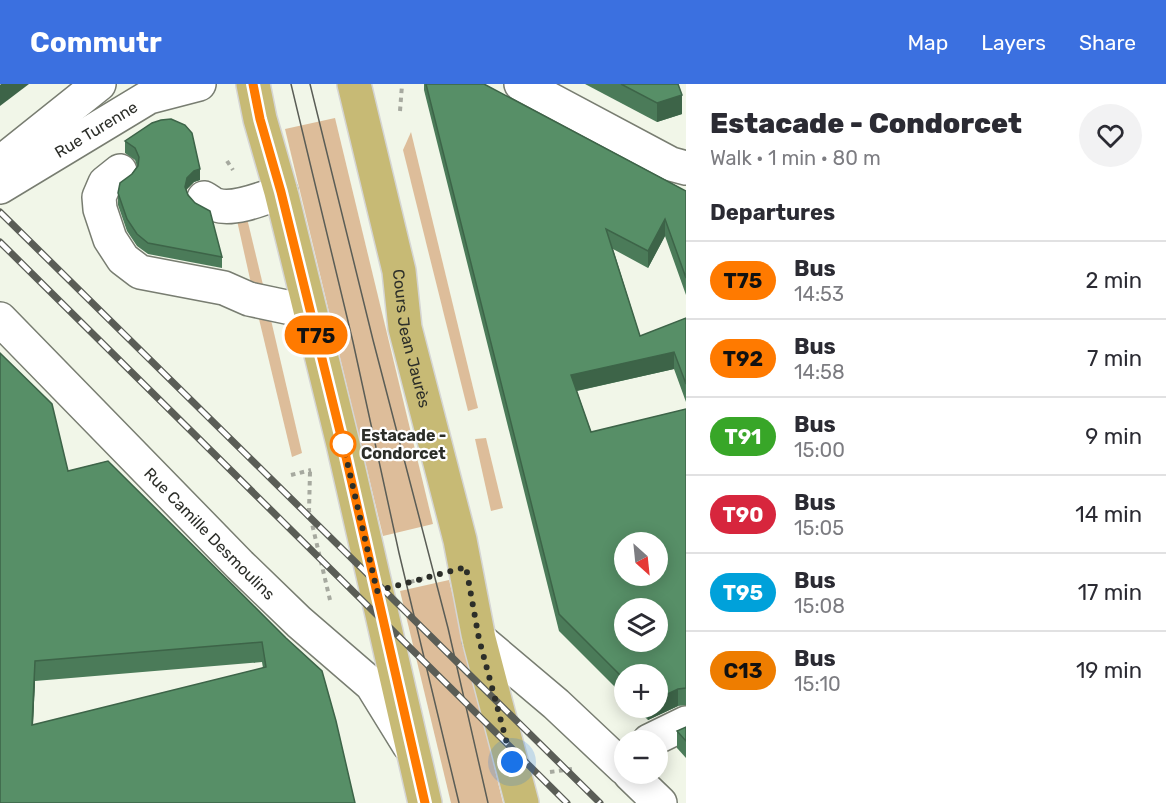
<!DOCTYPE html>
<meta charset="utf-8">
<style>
:root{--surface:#fff;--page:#f2f2f3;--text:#2b2b33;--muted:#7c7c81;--line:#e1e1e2;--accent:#3b70e0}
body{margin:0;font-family:Rubik,sans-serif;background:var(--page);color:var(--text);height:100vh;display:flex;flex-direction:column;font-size:22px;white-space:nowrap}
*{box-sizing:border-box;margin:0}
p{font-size:20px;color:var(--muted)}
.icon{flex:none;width:33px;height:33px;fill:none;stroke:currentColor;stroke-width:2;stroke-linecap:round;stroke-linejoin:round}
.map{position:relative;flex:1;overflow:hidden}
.panel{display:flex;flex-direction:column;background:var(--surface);width:480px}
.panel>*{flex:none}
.badge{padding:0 12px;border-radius:20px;font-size:21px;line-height:39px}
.needle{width:39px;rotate:153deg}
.tools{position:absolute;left:614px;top:448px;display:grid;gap:12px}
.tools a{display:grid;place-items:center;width:54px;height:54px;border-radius:50%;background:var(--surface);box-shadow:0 3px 15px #0003;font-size:30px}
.you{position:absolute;width:30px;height:30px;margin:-15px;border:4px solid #fff;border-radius:50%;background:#1a73e8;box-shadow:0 0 0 9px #1a73e833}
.map>.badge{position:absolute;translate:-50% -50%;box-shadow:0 0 0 3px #fff}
h2{padding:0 24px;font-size:22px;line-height:54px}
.round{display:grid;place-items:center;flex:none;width:63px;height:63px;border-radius:32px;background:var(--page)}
.overview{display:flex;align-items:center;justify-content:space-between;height:102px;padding:0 24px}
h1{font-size:28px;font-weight:800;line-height:45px}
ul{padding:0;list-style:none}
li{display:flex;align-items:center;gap:18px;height:78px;padding:0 24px;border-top:2px solid var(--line)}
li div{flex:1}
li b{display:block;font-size:22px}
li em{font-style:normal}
li .badge{min-width:66px;font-weight:700;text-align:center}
header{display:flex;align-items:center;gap:36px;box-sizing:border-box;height:84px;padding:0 30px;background:var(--accent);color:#fff}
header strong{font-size:28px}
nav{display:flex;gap:33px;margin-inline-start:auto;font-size:21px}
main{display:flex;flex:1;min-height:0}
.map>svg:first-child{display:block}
.green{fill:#ddbd9a}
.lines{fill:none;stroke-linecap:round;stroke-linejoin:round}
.minor-casing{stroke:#787d71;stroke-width:36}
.major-casing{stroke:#d5d5d4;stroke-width:36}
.path{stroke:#a6a99f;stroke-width:4;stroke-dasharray:4.5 4.5;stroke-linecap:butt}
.minor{stroke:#fff;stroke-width:33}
.major{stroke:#c7ba75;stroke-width:33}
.tram{stroke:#5a5d56;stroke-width:1.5}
.rail-casing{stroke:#5a5d56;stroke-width:7}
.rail{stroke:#fff;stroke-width:4.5;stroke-dasharray:14;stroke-linecap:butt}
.wall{fill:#4b7b59;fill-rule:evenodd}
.shaded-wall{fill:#3d6448}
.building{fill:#578f67;stroke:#3d6448;stroke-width:1.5;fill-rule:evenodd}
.line-casing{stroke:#fff;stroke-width:14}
.line{stroke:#ff7a00;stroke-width:9}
.walk{stroke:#2c2e29;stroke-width:6;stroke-dasharray:0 10.8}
.stop-dot{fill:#fff;stroke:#ff7a00;stroke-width:3}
.labels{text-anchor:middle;stroke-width:4.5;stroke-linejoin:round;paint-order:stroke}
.street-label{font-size:16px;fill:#2c2e29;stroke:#fff}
.stop-label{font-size:16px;font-weight:bold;fill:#2c2e29;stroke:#fff;text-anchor:start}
</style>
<header>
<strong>Commutr</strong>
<nav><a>Map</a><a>Layers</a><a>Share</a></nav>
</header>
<main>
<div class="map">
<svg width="686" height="719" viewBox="0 0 686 719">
<rect width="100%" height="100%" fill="#f1f6e8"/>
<g class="green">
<polygon points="335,34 433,440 383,452 285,45"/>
<polygon points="411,48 478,324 468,327 403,66"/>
<polygon points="246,130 264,205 252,204 236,132"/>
<polygon points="259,235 271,236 302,369 292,373"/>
<polygon points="486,354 503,424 491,427 475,355"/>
<polygon points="449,496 503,719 451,719 400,507"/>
</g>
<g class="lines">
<g class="minor-casing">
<g id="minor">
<polyline points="521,0 671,80 686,84"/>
<polyline points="0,79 99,0"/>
<polyline points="120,87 105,99 99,113 100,125 110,155 123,175 140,188 224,204 249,215 310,228"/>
<path id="s1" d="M0,103l149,-90 50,-13"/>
<path d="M204,114c4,2 8,6 12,7 18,6 48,-7 65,-13"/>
<path id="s2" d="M0,235l240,246 59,57 73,63 37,60"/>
<polyline points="479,555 556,620 624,684"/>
<polyline points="649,657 686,639"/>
<polyline points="630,690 660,719"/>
</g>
</g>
<g class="major-casing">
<g id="major">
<polyline points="253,0 260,35 281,108 343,360 425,719"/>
<path id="s3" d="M354,0l45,187 6,57 55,212 19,99 43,164"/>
</g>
</g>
<g class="path">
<polyline points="400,27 402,1"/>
<polyline points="227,77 233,86"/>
<polyline points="310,388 309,427 330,516"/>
<polyline points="291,391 311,386"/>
<polyline points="410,498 432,492"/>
<polyline points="550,688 572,685"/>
</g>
<use href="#minor" class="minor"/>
<use href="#major" class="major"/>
<g class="tram">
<polyline points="291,0 353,258 399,469 459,719"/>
<polyline points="310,0 373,256 448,544 488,719"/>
</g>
<g class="rail-casing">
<g id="rail">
<polyline points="0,128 600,719"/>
<polyline points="0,158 567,719"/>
</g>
</g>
<use href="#rail" class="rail"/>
</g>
<g class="wall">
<polygon points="424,0 484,0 686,107 686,211 665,152 648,184 613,165 640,252 686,234 686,318 674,285 577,307 591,348 686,325 686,621 678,622 648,636 636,624 657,624 624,591 624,612 559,547 424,6"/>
<polygon points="585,0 678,0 682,30 657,38"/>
<polygon points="125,57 200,96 194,98 187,105 187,108 222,173 222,184 148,170 137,162 127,147 118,121 118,109 137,82 135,76 125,69"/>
<path d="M108,377l228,260 -336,82 68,-332zM262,578l1,6 -230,57 2,-44z"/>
<polygon points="686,643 686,674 677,664 677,647"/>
</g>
<g class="shaded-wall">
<polygon points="1,0 29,0 0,22 0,1"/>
<polygon points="682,11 682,30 657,38 657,19"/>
<polygon points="200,85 200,96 194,98 187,105 185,115 185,103 187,94 194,87"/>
<polygon points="665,135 665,152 648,184 648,167"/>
<polygon points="674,268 674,285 571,308 571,291"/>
<polygon points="35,577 35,597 32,661 32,641"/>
<polygon points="678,605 678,622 648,636 648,624 657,624 657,615"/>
</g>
<g class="building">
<path d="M426,0h58l202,107v87l-21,-59 -17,32 -42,-22 34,107 46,-18v66l-12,-32 -103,23 20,57 95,-23v279l-8,1 -21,10v-24h-33v4l-65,-65zM624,459h33v33h-33zM624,525h33v33h-33z"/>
<polygon points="621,0 678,0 682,11 657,19"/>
<polygon points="171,35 185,41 192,49 200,85 194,87 187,94 185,103 188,111 195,119 210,127 222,173 148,159 137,150 127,135 118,109 120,99 132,90 138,82 139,73 135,64 125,57 152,39 161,36"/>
<path d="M0,269l52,51 16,67 40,-10 178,177 36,33 14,50 19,82h-355zM262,558l4,25 -234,58 3,-64z"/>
<polygon points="686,643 686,657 677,647"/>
</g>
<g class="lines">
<g class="line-casing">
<polyline id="line" points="253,0 260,35 281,108 343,360 425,719"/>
</g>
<use href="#line" class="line"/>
<polyline class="walk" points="343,360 377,507 466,483 479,555 512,678"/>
</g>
<circle class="stop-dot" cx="343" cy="360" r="12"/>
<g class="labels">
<g class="street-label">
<text dy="6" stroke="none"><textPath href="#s1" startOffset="112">Rue Turenne</textPath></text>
<text dy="6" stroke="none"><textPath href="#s3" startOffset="261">Cours Jean Jaurès</textPath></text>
<text dy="6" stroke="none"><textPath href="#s2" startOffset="300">Rue Camille Desmoulins</textPath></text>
</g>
<g class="stop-label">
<text x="361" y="357">Estacade -<tspan x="361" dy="18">Condorcet</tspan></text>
</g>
</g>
</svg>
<div class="tools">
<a><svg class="needle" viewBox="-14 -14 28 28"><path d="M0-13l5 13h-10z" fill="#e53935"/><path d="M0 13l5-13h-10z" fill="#7c7c81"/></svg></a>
<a><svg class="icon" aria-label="layers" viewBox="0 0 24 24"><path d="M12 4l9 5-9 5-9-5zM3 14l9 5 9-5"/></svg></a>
<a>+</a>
<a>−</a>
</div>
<div class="you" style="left:512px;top:678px"></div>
<b class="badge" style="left:316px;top:251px;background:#ff7a00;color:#111">T75</b>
</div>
<section class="panel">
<div class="overview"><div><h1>Estacade - Condorcet</h1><p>Walk · 1 min · 80 m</p></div><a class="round"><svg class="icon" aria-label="heart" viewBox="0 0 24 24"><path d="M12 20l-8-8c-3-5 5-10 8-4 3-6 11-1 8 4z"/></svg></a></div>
<h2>Departures</h2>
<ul>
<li><span class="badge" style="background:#ff7a00;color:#111">T75</span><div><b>Bus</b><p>14:53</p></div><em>2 min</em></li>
<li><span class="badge" style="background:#ff7a00;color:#111">T92</span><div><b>Bus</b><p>14:58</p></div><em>7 min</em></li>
<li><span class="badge" style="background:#38a628;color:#fff">T91</span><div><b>Bus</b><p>15:00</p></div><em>9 min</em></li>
<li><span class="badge" style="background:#d7263d;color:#fff">T90</span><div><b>Bus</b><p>15:05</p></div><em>14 min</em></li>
<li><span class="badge" style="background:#00a1da;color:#fff">T95</span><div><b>Bus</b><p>15:08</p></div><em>17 min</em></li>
<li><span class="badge" style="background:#ee7d00;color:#111">C13</span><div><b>Bus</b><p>15:10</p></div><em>19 min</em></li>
</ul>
</section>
</main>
